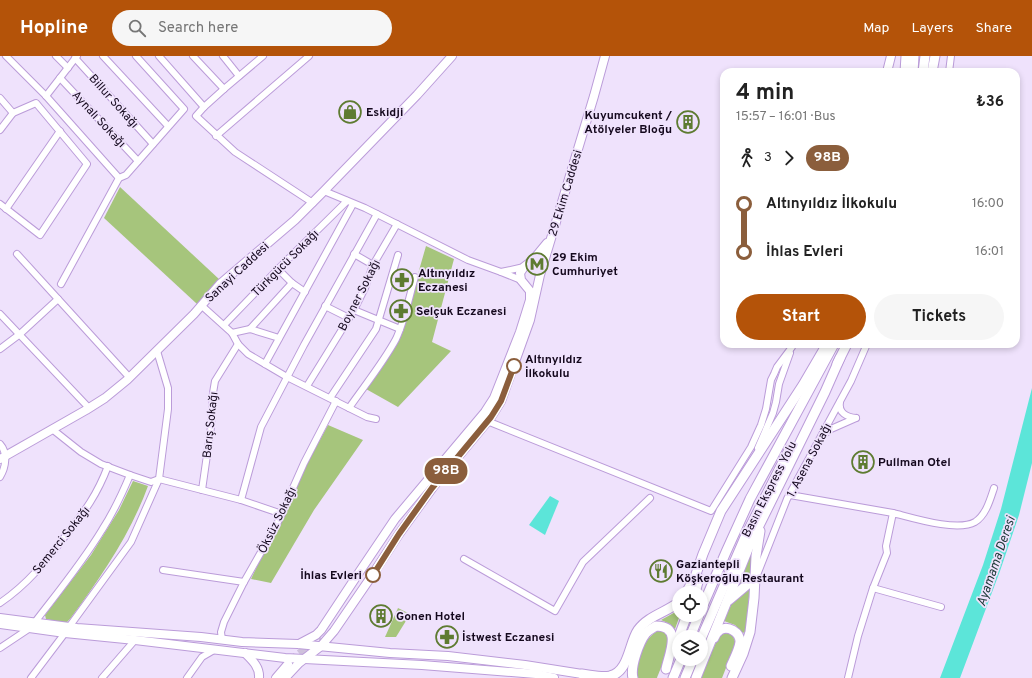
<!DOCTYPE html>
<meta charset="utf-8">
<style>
:root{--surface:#fff;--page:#f6f6f6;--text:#222;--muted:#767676;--accent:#b45309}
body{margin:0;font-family:Overpass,sans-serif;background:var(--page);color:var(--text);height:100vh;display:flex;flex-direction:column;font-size:15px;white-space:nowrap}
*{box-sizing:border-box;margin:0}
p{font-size:13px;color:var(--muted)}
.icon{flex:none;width:22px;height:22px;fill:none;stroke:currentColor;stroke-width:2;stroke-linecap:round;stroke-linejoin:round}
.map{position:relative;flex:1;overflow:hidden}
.panel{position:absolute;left:720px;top:12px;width:300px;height:280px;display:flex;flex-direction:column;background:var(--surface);border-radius:12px;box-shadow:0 2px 6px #0003}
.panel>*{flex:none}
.badge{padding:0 8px;border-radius:13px;font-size:14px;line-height:26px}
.tools{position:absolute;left:672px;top:530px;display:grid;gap:8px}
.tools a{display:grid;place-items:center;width:36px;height:36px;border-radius:50%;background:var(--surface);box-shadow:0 2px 6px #0003;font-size:20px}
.map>.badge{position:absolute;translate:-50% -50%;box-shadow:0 0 0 2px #fff}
.legs{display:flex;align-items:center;gap:6px;height:44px;padding:0 16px;font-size:13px}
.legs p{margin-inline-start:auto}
.overview{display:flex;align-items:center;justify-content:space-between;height:68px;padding:0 16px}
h1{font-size:22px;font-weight:700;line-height:30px}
.action{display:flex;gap:8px;margin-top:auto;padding:8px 16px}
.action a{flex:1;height:46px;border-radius:24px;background:var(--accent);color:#fff;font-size:16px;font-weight:700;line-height:46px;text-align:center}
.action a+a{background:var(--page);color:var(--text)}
ul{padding:0 16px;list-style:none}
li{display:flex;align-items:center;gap:14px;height:48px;font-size:15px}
li i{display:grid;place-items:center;width:6px;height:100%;margin:0 5px;background:currentColor}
li i::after{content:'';width:10px;height:10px;margin:-5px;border:3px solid;border-radius:50%;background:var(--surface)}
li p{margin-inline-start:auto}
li:first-child i{background:linear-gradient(#0000 50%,currentColor 0)}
li:last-child i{background:linear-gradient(currentColor 50%,#0000 0)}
header{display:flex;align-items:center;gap:24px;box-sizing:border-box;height:56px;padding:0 20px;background:var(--accent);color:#fff}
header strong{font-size:19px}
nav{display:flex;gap:22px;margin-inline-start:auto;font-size:14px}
.search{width:280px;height:36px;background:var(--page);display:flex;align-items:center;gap:10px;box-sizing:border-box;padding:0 14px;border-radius:22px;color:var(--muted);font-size:15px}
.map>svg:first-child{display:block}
.green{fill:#a6c57c}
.water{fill:#5ce5d9}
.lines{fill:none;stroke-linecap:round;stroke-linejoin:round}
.major-tunnel{stroke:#cec1db;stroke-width:8;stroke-dasharray:8 4;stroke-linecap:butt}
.minor-casing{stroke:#bb9cd9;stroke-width:8}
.major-casing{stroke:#bb9cd9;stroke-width:10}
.highway-casing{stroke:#bb9cd9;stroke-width:11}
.minor{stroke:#fff;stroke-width:6}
.major{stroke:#fff;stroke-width:8}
.highway{stroke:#fff;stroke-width:9}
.line-1-casing{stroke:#fff;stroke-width:9}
.line-1{stroke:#8b5e3c;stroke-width:6}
.stop-1-dot{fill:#fff;stroke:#8b5e3c;stroke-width:2}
.labels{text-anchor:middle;stroke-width:3.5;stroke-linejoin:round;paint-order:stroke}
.street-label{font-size:12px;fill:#14081d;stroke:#efe2fc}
.poi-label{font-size:12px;font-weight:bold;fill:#14081d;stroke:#efe2fc;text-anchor:start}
.stop-label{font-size:12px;font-weight:bold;fill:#14081d;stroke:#efe2fc;text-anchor:start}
.water-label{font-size:13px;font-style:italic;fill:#1c3936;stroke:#efe2fc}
</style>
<header>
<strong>Hopline</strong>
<div class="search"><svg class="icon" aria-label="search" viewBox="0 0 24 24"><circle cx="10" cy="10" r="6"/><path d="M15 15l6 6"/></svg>Search here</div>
<nav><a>Map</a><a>Layers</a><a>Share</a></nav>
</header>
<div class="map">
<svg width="1032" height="622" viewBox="0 0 1032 622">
<rect width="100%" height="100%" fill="#efe2fc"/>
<g class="green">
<polygon points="120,131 220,224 197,248 104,162"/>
<polygon points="426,190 454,203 432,286 451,295 398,351 366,333 396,288 401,277"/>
<polygon points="328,369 363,384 314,454 271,527 251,523 303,415"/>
<path d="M133,425l15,5c-18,49 -47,91 -78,133l-4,4 -20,-4 -1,-4 46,-60 28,-45z"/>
<polygon points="751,497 751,521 739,530"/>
<polygon points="750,529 746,575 743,577 735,569 724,565 734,542"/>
<polygon points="398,552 408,557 409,560 396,581 385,581"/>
<polygon points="679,554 679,559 680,559 675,573 670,568 661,564"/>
<path d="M659,574c3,1 6,2 8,4 7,9 -7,35 -10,44h-19c-7,-15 7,-41 21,-48z"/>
<polygon points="725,577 732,578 735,585 735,589 722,622 700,622 718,582 720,579"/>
</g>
<g class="water">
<polygon points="1032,332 1032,407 1019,459 1000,515 960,622 940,622 983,509 1001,453"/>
<polygon points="550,440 559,445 545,479 529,469"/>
</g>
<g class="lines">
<polyline class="major-tunnel" points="290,605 305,593 321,582"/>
<g class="minor-casing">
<g id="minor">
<polyline points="6,0 46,40 119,122 126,119 184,53 136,0"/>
<polyline points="56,0 68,12"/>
<polyline points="103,0 168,70"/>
<polyline points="159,0 204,51 196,60 235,96 313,147"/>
<polyline points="193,0 224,33"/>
<polyline points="223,0 239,20"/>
<polyline points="75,2 153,88"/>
<polyline points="949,16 951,0"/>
<polyline points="60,22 138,105"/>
<polyline points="46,40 77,0"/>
<polyline points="0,42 13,57"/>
<polyline points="204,51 224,33 263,0"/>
<polyline points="0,74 13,57 36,47 87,108 40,179 0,148"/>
<polyline points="216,80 309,0"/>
<polyline points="324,135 365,152 468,204 501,216"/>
<polyline points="6,153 60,75"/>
<polyline points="17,198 58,243"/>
<polyline points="354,198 373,209"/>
<polyline points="278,213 292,227 305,236"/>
<polyline points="521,224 501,216 524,211"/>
<polyline points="61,228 119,122"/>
<polyline points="202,250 232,277 238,288 248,298 287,321 367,361 376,363"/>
<polyline points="325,250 349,262"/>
<polyline points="354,254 400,273"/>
<polyline points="0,258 89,352"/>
<polyline points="224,269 278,213 347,145"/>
<polyline points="250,273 292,227"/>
<polyline points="232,277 250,273 279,282"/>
<polyline points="0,293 20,278 58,243 129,321"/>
<polyline points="265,308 353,148"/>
<polyline points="307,330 354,254 365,232 373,209 397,168"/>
<polyline points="330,342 376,273 398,199"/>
<path d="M840,346c-2,11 7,15 16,16"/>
<path d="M349,352c16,-23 34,-45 47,-69 9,-19 13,-42 19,-62"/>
<polyline points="487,365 711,455 751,391 761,369 766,353 771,324 774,318 777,311 792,291"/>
<polyline points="52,373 81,396 101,408 130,419 151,426 159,423 241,444 282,458"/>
<polyline points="823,379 831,373 856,362"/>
<path d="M0,388c8,9 6,23 0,33"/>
<polyline points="758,392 773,357 776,346 779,328 790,297"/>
<polyline points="202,434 211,371 213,337 215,325 238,288"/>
<polyline points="790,439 893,457"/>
<polyline points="241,444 261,371 304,289 377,158"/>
<polyline points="464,503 555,555 583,506 650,442"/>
<polyline points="163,514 244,526"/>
<polyline points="757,519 787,443 851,325 867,288"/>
<polyline points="873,532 941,551"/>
<path d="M0,547c28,-19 46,-42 66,-68 19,-24 31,-40 42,-69"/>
<path d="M35,566c23,-30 47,-59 67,-92 11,-17 20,-36 28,-55"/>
<polyline points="69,571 131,486 159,423 168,353 168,332 157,295"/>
<polyline points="222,584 221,576 224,566 244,526 277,468 304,407 336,345"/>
<polyline points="0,592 30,572"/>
<polyline points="31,622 65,577"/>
<polyline points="102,622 135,584"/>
<polyline points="187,622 202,601 214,594"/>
<path d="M848,622l10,-42 15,-48 14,-35 -1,-7 7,-33c20,5 64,19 82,9 11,-7 15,-22 19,-34"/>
</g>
</g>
<g class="major-casing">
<g id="major">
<polyline points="887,16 891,0"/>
<polyline points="0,403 86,354 105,342 127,324 194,258 220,228 295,164 324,135 417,39 452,0"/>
<polyline points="0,562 77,572 201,581 242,586 298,588 390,597 448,600 525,609 582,618 588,620"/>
<polyline points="0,568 65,577 135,584 285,602 422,609 536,618 554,622"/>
<polyline points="299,588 316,579 321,574 360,515 395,463 485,356 494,342 520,276 530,244 530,235 521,224 520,217 524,211 533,204 547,187"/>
<path d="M245,597c7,7 15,14 14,25"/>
<polyline points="276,622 288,608"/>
<polyline points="285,622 299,607 321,590 334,575 371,521 399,478 433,431 491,361 501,345 530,264 540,219 594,40 605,0"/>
</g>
</g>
<g class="highway-casing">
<g id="highway">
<polyline points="905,16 906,0"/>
<polyline points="913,16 914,0"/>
<polyline points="923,16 925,0"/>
<polyline points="932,16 935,0"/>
<polyline points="837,308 847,288"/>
<polyline points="686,537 695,521 703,498 721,455 803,329 827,288"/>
<polyline points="695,537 699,522"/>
<polyline points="729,544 755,522"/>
<polyline points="701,554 726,496 750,443 834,288"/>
<polyline points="690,581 699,559"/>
<path d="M714,582c1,-3 3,-6 6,-8 8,-5 20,2 20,12 -1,8 -6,17 -9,24"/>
<polyline points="701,583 746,479 789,394"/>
<polyline points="675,591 687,559"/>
<path d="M582,618c9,1 20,4 28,2 19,-4 19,-33 28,-46 10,-14 29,-18 41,-28"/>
<path d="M633,622c-3,-11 6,-36 13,-45 3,-3 7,-5 10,-7 27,0 13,28 10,43"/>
<polyline points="673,622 681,603"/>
<polyline points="685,622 693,603"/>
<polyline points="696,622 750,488 825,336 840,302"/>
<polyline points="732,622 743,598 750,576 754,542 756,500 760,475"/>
</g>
</g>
<use href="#minor" class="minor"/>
<use href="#major" class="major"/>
<use href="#highway" class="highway"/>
</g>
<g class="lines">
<g class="line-1-casing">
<polyline id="line-1" points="373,519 399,478 432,432 491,361 501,345 514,310"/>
</g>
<use href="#line-1" class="line-1"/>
</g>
<defs>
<g id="shop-ring" transform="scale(1.15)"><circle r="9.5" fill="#efe2fc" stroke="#5e7b31" stroke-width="1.5"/><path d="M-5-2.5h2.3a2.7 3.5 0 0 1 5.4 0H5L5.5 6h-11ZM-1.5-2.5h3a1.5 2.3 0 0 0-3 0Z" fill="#5e7b31"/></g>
<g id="building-ring" transform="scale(1.15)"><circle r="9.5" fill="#efe2fc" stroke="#5e7b31" stroke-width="1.5"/><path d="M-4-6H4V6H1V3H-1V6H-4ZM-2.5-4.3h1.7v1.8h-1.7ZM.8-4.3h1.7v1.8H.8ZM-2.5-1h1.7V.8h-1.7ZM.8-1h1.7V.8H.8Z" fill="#5e7b31"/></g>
<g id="metro-ring" transform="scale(1.15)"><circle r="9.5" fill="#efe2fc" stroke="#5e7b31" stroke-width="1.5"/><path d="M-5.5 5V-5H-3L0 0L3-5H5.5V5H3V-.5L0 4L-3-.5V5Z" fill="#5e7b31"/></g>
<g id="pharmacy-ring" transform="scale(1.15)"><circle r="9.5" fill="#efe2fc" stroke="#5e7b31" stroke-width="1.5"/><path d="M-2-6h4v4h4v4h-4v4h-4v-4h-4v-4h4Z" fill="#5e7b31"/></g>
<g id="restaurant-ring" transform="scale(1.15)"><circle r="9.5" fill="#efe2fc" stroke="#5e7b31" stroke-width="1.5"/><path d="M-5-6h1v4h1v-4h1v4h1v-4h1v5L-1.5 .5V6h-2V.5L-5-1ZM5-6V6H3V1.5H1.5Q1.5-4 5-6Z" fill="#5e7b31"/></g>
</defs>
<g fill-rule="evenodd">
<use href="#shop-ring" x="350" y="56"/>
<use href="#building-ring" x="688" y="66"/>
<use href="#metro-ring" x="537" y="208"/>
<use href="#pharmacy-ring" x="402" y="224"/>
<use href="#pharmacy-ring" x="401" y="255"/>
<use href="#building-ring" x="863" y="406"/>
<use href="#restaurant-ring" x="661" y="515"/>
<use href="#building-ring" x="381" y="560"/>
<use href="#pharmacy-ring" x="447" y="581"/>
</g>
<g class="stop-1-dot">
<circle cx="514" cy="310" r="7"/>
<circle cx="373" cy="519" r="7"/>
</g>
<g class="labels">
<g class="street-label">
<text transform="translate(114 45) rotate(48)" y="4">Billur Sokağı</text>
<text transform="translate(99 63) rotate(47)" y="4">Aynalı Sokağı</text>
<text transform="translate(565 137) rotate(-73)" y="4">29 Ekim Caddesi</text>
<text transform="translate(285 207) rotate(-45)" y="4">Türkgücü Sokağı</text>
<text transform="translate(237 216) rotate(-43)" y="4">Sanayi Caddesi</text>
<text transform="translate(359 239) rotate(-63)" y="4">Boyner Sokağı</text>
<text transform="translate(210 369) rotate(-84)" y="4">Barış Sokağı</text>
<text transform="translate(809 404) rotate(-62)" y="4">1. Asena Sokağı</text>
<text transform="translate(769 433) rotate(-63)" y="4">Basın Ekspress Yolu</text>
<text transform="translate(277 464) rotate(-64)" y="4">Öksüz Sokağı</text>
<text transform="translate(61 484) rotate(-51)" y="4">Semerci Sokağı</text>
</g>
<g class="poi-label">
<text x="366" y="60">Eskidji</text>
<text x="672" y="63" text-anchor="end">Kuyumcukent /<tspan x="672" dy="14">Atölyeler Bloğu</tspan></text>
<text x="552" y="205">29 Ekim<tspan x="552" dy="14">Cumhuriyet</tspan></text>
<text x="418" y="221">Altınyıldız<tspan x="418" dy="14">Eczanesi</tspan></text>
<text x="416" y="259">Selçuk Eczanesi</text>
<text x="878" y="410">Pullman Otel</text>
<text x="676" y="512">Gaziantepli<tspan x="676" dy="14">Köşkeroğlu Restaurant</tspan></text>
<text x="396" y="564">Gonen Hotel</text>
<text x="462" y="585">İstwest Eczanesi</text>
</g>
<g class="stop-label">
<text x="525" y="307">Altınyıldız<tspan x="525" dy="14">İlkokulu</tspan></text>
<text x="362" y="523" text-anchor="end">İhlas Evleri</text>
</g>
<g class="water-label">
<text transform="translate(995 505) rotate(-71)" y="5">Ayamama Deresi</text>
</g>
</g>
</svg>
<div class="tools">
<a><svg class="icon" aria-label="locate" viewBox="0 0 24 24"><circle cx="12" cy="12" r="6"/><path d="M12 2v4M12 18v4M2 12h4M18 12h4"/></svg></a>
<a><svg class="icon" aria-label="layers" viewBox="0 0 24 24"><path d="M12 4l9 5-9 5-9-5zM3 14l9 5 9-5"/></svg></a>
</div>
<b class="badge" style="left:446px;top:415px;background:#8b5e3c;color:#fff">98B</b>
<section class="panel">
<div class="overview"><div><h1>4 min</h1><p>15:57 – 16:01 · Bus</p></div><b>₺36</b></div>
<div class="legs"><svg class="icon" aria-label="walk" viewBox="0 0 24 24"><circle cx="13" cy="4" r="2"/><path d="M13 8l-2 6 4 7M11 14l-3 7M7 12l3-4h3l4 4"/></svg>3<svg class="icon" aria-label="forward" viewBox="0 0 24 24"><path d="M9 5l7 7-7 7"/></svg><b class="badge" style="background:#8b5e3c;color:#fff">98B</b></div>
<ul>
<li><i style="color:#8b5e3c"></i><b>Altınyıldız İlkokulu</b><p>16:00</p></li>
<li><i style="color:#8b5e3c"></i><b>İhlas Evleri</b><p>16:01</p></li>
</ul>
<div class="action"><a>Start</a><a>Tickets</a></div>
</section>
</div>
